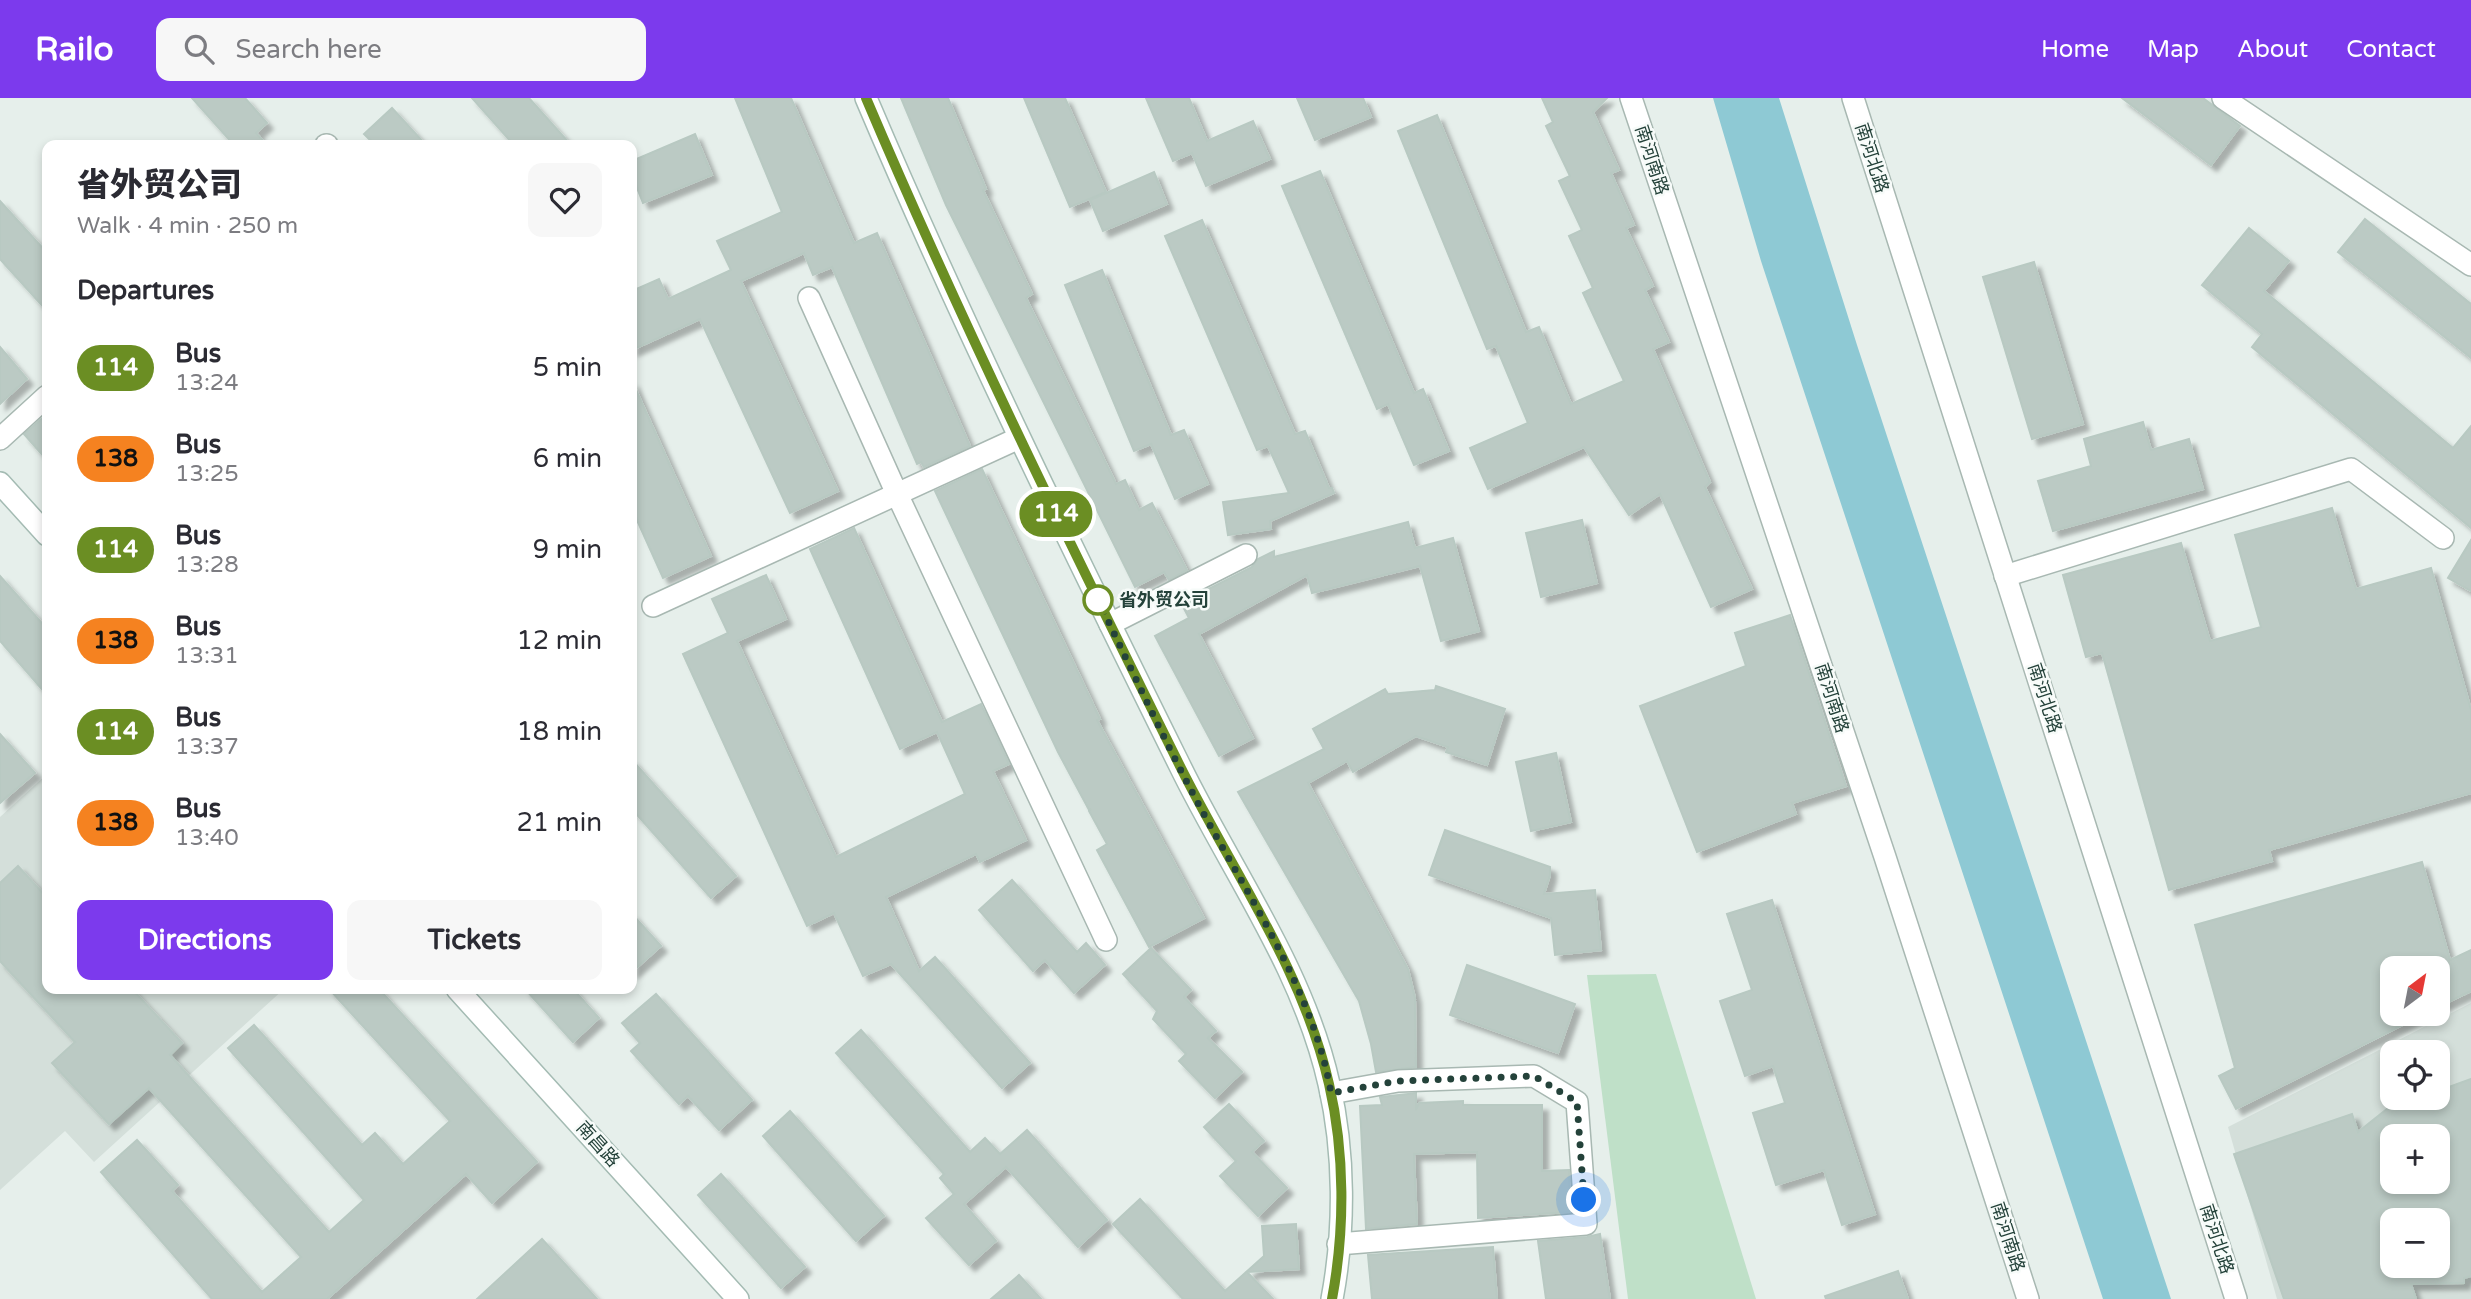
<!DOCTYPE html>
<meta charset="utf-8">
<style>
:root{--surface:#fff;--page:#f7f7f7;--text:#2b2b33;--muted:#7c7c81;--accent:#7c3aed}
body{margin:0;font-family:"Varela Round","Noto Sans SC",sans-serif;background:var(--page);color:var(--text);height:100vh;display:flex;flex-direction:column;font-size:26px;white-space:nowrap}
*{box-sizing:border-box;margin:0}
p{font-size:23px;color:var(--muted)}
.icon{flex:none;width:38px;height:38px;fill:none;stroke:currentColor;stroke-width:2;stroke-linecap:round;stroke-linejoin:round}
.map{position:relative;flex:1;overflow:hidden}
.drawer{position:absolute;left:42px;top:42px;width:595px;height:854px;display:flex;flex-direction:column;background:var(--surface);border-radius:14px;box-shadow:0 4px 10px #0003}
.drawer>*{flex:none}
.badge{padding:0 14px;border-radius:23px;font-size:24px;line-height:46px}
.needle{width:46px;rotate:32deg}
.tools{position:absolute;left:2380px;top:858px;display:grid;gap:14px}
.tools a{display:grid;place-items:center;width:70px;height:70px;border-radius:14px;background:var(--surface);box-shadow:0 4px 10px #0003;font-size:35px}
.you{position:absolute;width:35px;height:35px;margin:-18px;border:5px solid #fff;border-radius:50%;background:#1a73e8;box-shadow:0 0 0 10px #1a73e833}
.map>.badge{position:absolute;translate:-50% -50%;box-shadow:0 0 0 4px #fff}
h2{padding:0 35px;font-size:26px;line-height:63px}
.round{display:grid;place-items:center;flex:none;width:74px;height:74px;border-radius:14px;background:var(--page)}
.headline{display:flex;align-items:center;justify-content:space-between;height:119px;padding:0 35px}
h1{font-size:33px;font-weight:800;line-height:52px}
.action{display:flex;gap:14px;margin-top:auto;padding:14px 35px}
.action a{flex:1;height:80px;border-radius:14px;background:var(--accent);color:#fff;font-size:28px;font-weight:800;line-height:80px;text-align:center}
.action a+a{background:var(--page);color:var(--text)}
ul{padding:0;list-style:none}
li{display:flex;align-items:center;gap:21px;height:91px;padding:0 35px}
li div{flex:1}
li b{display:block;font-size:26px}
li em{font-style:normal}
li .badge{min-width:77px;font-weight:700;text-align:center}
header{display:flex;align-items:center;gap:42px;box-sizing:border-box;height:98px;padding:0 35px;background:var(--accent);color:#fff}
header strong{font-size:33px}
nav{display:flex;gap:38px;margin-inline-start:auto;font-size:24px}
.search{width:490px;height:63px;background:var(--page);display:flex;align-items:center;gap:18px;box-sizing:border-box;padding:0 24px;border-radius:14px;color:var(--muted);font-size:26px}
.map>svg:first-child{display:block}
.built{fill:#d4dfda;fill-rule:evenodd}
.green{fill:#bfe0c8}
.water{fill:#8ec9d4}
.building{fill:#bbcac4;stroke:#b8c9c2;stroke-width:2;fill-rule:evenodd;filter:url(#shadow)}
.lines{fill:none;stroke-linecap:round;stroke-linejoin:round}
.minor-casing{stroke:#a8b8b2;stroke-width:24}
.tertiary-casing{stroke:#a8b8b2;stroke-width:24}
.secondary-casing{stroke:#a4bbb3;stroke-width:24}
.minor{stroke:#fff;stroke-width:21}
.tertiary{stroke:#fff;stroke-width:21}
.secondary{stroke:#fff;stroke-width:21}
.line-casing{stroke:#fff;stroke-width:16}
.line{stroke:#6b8e23;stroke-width:10}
.walk{stroke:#24423a;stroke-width:7;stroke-dasharray:0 12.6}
.stop-dot{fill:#fff;stroke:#6b8e23;stroke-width:3.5}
.labels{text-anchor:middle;stroke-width:5;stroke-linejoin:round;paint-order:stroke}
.street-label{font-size:18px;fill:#24423a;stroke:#f7fbf9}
.stop-label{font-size:18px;font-weight:bold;fill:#24423a;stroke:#f7fbf9;text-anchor:start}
</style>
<header>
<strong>Railo</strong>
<div class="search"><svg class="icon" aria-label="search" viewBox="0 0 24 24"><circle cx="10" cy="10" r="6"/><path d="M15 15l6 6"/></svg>Search here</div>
<nav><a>Home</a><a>Map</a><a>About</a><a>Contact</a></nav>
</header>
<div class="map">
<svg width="2471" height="1201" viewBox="0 0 2471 1201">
<defs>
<filter id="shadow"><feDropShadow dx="6" dy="6" stdDeviation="2" flood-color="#0004"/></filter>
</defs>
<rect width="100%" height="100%" fill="#e6efeb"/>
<g class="built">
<polygon points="47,676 47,891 284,891 94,1064 65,1033 0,1092 0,719"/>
<path d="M2471,905v296h-194l-49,-172zM2392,954h46v45h-46zM2392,1038h46v45h-46zM2392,1122h46v45h-46z"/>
</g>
<polygon class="green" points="1655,876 1656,876 1756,1201 1628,1201 1587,877"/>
<polygon class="water" points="1713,0 1779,0 1857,247 2171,1201 2103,1201 1761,163"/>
<g class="building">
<polygon points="192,0 245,0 267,25 256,35 267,47 234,47"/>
<polygon points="472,0 529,0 571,47 514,47"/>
<polygon points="735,0 791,0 854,145 877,135 970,348 924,369 921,364 917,366 832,169 813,177 804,155 741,183 838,393 790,415 700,221 632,252 632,193 659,181 668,201 731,172 717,143 782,114"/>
<polygon points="901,0 948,0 986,91 983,92 1032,196 1026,200 1116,386 1125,382 1139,412 1152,405 1187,472 1169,482 1164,474 1135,489 946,107"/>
<polygon points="1024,0 1065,0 1106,94 1070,109"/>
<polygon points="1146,0 1189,0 1207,43 1253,23 1270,61 1206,88 1192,55 1173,63"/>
<polygon points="1297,0 1363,0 1371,19 1315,42"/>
<polygon points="1542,0 1607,0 1593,14 1619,72 1611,75 1634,127 1626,130 1653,188 1645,192 1669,244 1653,251 1710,384 1705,389 1752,491 1711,509 1660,396 1629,417 1584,349 1488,391 1470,350 1528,325 1496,248 1487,251 1398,33 1437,17 1526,234 1539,229 1571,306 1624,283 1583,195 1593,190 1569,138 1582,132 1559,83 1570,78 1546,28 1553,24"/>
<polygon points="2122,0 2203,0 2240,28 2211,67"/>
<polygon points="392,10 426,47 375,47 364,36"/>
<polygon points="695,36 712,77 643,105 632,77 632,63"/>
<polygon points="1320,73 1414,295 1423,291 1449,353 1414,367 1388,306 1377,311 1282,88"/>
<polygon points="1154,74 1167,106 1103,133 1090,102"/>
<polygon points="0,103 47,155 47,213 0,161"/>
<polygon points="2365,121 2471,206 2471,260 2338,154"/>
<polygon points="1202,122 1295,336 1305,333 1329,390 1332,390 1334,395 1270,423 1271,431 1228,437 1223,404 1289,395 1268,348 1257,352 1165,138"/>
<polygon points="2249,130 2289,163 2264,193 2453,350 2471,328 2471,430 2252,249 2262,236 2202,187"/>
<polygon points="2034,164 2083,326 2032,341 1983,179"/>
<polygon points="1102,172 1171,337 1184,332 1208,386 1175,401 1151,346 1134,353 1065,187"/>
<polygon points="0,249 27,281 0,306"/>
<polygon points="632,283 711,458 663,480 632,411"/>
<polygon points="47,316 47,362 24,336"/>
<polygon points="2143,324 2151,352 2189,341 2203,391 2053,433 2038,383 2091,368 2084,341"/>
<polygon points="982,371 1100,621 1097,622 1204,820 1149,849 1097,752 1107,746 1089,713 1091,711 1089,712 1058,654 935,393"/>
<polygon points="2332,410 2356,491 2431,470 2471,612 2471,695 2269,752 2272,763 2169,792 2102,555 2086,559 2063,477 2181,445 2210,543 2261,529 2235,437"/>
<polygon points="1582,422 1597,485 1541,499 1526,435"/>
<polygon points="1408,424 1415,450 1453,440 1479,533 1441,543 1420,468 1312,495 1307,477 1199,536 1253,640 1219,658 1155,538 1189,520 1181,505 1252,469 1258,461 1274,453 1274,459"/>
<polygon points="854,430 942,624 981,606 1009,666 993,673 1026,742 980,764 976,756 886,799 919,873 935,859 1030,965 1002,990 891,866 863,878 834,815 807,828 683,556 728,535 712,501 766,477 786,521 737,543 836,759 965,696 937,634 900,651 810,451"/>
<polygon points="2471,442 2471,493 2448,480"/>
<polygon points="0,478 47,531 47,597 0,543"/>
<polygon points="1790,517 1846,688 1792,705 1796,716 1697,754 1640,608 1746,568 1735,535"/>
<polygon points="1436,588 1505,611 1487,667 1446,654 1448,649 1416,638 1353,674 1347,663 1308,685 1408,871 1415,900 1416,969 1376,974 1371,946 1359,903 1238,694 1324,651 1313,631 1385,591 1388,596 1435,592"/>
<polygon points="0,636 35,675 0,705"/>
<polygon points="1556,655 1571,724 1531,733 1516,664"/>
<polygon points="632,662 736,778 711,800 632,711"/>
<polygon points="1445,732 1550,769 1550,777 1544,796 1595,792 1601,852 1555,857 1551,820 1429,777"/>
<polygon points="2422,764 2450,862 2471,852 2471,893 2438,909 2438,870 2392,870 2392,915 2426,915 2236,1011 2219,978 2235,970 2195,827"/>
<polygon points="18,768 47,800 47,891 132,891 182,945 170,957 329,1134 364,1102 228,950 254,927 362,1047 375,1035 403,1066 450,1023 329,891 379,891 537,1064 492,1105 466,1076 327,1201 212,1201 101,1074 137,1042 178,1087 172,1093 262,1194 301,1159 149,990 109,1026 52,965 75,944 0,863 0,785"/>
<polygon points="1012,782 1077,854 1086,845 1105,867 1074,895 1045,862 1033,873 979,812"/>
<polygon points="1772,802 1875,1116 1842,1127 1824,1072 1776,1087 1753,1015 1785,1005 1773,968 1745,978 1720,903 1752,892 1727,816"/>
<polygon points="632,816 661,848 632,874"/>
<polygon points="1151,850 1191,892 1184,899 1216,933 1208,940 1242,974 1215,1000 1179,963 1186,956 1153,921 1157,913 1123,876"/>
<polygon points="1467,867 1575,906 1558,955 1450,917"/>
<polygon points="525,891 573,891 599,920 573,944"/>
<polygon points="656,896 752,1002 719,1032 688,998 679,1006 631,953 640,945 622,925"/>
<polygon points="861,932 970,1054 985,1040 1000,1056 1027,1032 1107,1122 1078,1149 1006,1069 964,1106 996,1143 969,1167 926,1120 954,1096 940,1080 944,1076 836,955"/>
<path d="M2471,981v197l-7,2v5l-53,1 5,15h-132l-50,-145 118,-40 6,18 29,-23 34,-12h17v-6zM2392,1038h46v45h-46zM2392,1122h46v45h-46z"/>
<polygon points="1416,995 1416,1012 1419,1005 1463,1003 1463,1007 1542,1007 1542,1073 1569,1072 1570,1114 1478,1120 1477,1054 1414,1056 1417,1126 1366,1131 1360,1008 1382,1007 1380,999"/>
<polygon points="1229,1006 1264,1043 1252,1054 1287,1090 1258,1118 1220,1078 1236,1063 1204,1029"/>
<polygon points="790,1013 884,1118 856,1143 763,1038"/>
<polygon points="721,1076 805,1169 781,1190 698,1097"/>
<polygon points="1140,1101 1225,1193 1264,1158 1262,1128 1296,1126 1299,1171 1247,1174 1273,1201 1183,1201 1113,1126"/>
<polygon points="1600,1136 1610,1201 1546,1201 1538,1143 1587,1139"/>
<polygon points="542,1141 597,1201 477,1201"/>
<polygon points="1493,1149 1497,1201 1372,1201 1368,1157"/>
<polygon points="1898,1173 1908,1201 1826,1201 1825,1198"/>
<polygon points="1019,1177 1041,1201 991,1201"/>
</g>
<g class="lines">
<g class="minor-casing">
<g id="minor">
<polyline points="2223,0 2471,167"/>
<polyline points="326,47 327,47"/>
<polyline points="809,200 897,396 1106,842"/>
<polyline points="0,341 47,298"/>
<polyline points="2005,478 2351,371 2443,440"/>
<polyline points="653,508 1019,340"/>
<polyline points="1110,526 1246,457"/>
<polyline points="1331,995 1398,983 1534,978 1577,1004 1586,1126 1338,1146"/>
</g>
</g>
<g class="tertiary-casing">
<g id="tertiary">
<polyline points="1631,0 1885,759 2028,1201"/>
<polyline points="1853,0 2236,1201"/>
</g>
</g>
<g class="secondary-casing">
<g id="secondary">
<path d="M866,0c96,226 204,446 313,666 51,105 124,204 150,320 16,69 16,146 3,215"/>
<polyline points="0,385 47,437"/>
<polyline points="457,891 738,1201"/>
</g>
</g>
<use href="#minor" class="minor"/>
<use href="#tertiary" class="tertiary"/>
<use href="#secondary" class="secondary"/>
</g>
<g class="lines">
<g class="line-casing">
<path id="line" d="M866,0c95,224 202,442 310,660 52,107 126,208 153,326 16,69 16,146 3,215"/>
</g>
<use href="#line" class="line"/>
<path class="walk" d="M1098,502c33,68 65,138 101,205 48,90 115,186 132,288l67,-12 136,-5 43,26 7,98"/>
</g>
<circle class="stop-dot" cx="1098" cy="502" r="14"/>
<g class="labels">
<g class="street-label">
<text transform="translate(1872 60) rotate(72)" y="6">南河北路</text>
<text transform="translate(1652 62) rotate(72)" y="6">南河南路</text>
<text transform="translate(1832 600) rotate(72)" y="6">南河南路</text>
<text transform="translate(2045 600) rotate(72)" y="6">南河北路</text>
<text transform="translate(598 1046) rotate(48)" y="6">南昌路</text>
<text transform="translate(2008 1139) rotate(72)" y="6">南河南路</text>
<text transform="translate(2217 1141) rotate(72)" y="6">南河北路</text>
</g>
<g class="stop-label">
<text x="1119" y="508">省外贸公司</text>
</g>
</g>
</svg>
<div class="tools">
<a><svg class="needle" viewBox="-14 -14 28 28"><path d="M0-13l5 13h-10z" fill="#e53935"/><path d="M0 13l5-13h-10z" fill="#7c7c81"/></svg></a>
<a><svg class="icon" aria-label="locate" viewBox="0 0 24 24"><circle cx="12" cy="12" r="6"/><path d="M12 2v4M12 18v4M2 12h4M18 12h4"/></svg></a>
<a>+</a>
<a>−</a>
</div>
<div class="you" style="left:1584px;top:1102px"></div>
<b class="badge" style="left:1056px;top:416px;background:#6b8e23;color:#fff">114</b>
<section class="drawer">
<div class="headline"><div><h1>省外贸公司</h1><p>Walk · 4 min · 250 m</p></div><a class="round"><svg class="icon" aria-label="heart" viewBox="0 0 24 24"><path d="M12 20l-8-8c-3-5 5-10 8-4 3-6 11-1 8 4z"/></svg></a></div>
<h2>Departures</h2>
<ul>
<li><span class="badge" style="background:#6b8e23;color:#fff">114</span><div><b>Bus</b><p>13:24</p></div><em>5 min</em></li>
<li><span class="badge" style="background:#f58220;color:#111">138</span><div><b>Bus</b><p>13:25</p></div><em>6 min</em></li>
<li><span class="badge" style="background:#6b8e23;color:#fff">114</span><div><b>Bus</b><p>13:28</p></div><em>9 min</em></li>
<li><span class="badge" style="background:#f58220;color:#111">138</span><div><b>Bus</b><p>13:31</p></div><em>12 min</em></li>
<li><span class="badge" style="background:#6b8e23;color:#fff">114</span><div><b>Bus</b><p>13:37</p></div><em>18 min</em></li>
<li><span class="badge" style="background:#f58220;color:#111">138</span><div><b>Bus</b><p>13:40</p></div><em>21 min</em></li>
</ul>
<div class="action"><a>Directions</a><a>Tickets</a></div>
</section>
</div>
